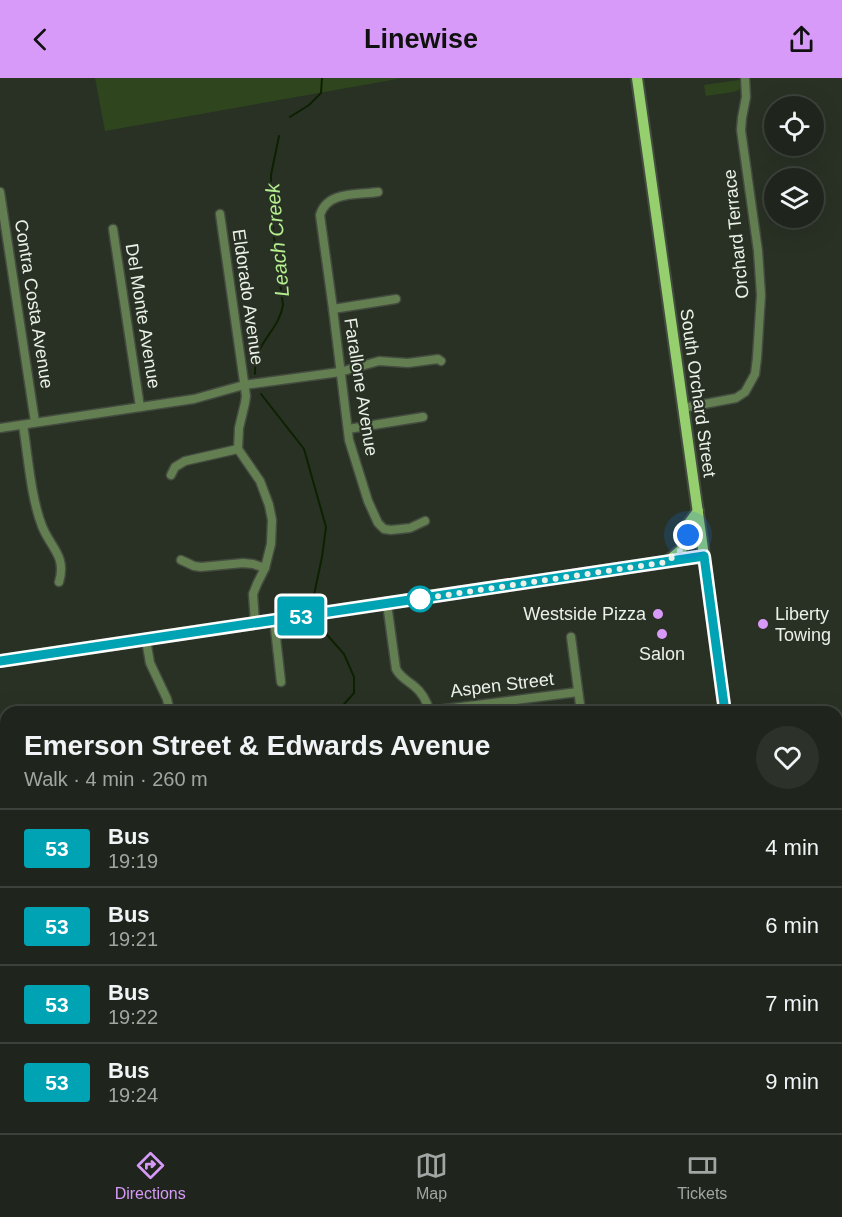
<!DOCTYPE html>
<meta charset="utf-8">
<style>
:root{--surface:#1f251c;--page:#2c3129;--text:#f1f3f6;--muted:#a1a5a3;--line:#3c423b;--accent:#d89af8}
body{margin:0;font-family:Arial,sans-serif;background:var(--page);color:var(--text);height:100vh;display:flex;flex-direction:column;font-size:22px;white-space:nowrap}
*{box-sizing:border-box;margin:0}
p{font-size:20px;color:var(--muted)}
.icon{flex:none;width:33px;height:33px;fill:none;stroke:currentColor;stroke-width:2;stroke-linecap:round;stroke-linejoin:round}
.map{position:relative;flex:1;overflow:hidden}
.drawer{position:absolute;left:0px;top:628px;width:843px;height:428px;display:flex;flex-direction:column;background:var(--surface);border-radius:18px 18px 0 0;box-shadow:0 6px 24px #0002,0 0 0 2px var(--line)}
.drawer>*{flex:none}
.badge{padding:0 12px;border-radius:4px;font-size:21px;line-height:39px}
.tools{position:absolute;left:764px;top:18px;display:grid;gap:12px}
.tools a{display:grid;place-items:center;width:60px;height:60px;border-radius:50%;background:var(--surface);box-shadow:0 6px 24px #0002,0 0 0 2px var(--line);font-size:30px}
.you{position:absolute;width:30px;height:30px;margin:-15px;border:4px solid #fff;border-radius:50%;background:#1a73e8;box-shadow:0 0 0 9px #1a73e833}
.map>.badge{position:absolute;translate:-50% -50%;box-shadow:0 0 0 3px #fff}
.round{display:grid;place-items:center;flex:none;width:63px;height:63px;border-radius:32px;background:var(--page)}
.headline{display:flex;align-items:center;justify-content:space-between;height:102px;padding:0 24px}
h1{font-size:28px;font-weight:600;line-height:45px}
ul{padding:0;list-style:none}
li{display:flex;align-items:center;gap:18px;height:78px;padding:0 24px;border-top:2px solid var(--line)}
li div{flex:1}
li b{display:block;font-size:22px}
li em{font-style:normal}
li .badge{min-width:66px;font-weight:700;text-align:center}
header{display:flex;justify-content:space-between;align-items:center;height:78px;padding:0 24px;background:var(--accent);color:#111;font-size:27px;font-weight:600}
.tabs{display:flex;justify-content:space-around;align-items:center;height:84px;border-top:2px solid var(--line);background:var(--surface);font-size:16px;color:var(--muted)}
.tabs a{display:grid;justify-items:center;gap:3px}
.tabs .selected{color:var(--accent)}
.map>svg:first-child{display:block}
.green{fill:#2e451e}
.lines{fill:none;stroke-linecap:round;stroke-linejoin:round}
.stream{stroke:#0d2100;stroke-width:2}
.minor-casing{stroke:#444c40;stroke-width:11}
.major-casing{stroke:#444c40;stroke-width:14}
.minor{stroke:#637f51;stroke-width:8}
.major{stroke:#95cf6e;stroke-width:10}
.line-casing{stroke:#fff;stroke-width:14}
.line{stroke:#00a3b4;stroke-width:9}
.walk{stroke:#ebf1e9;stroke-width:6;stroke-dasharray:0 10.8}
.stop-dot{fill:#fff;stroke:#00a3b4;stroke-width:3}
.poi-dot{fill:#d89af8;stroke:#293125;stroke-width:2}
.labels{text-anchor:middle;stroke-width:4.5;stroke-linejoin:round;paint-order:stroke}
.street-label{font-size:18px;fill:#ebf1e9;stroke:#293125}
.poi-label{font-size:18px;fill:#ebf1e9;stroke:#293125;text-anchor:end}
.water-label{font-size:20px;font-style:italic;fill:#b4ee8f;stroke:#293125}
</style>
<header><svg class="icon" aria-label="back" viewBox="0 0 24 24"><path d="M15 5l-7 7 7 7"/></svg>Linewise<svg class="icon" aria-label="share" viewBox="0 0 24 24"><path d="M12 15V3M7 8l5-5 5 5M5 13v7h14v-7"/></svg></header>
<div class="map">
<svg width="842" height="1055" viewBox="0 0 842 1055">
<rect width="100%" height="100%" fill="#293125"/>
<g class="green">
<polygon points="95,0 403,0 105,53"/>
<polygon points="739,2 740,8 739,12 733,14 706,18 704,7"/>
<polygon points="54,1050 603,1050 604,1055 55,1055"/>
</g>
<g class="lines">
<g class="stream">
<polyline points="290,39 309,27 321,15 322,0"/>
<path d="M255,296c0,-8 0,-16 4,-23 8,-17 21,-27 24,-46l-12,-90v-40l8,-39"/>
<polyline points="261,316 304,371 326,449 322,479 314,517"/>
<polyline points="321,550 344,576 354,599 354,615 337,634"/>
<polyline points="346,1055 346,1050"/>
</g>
<g class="minor-casing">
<g id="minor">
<polyline points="0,114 35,344"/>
<path d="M378,114c-21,3 -51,-1 -58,23l13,94 16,131 19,61 10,22 6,6 7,1 19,-2 15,-7"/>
<polyline points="220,136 246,318 245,325 239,350 238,371 260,403 269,427 272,442 271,466 265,490 257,506 253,516 255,545"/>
<polyline points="113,151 140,329"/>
<polyline points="333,231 396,221"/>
<polyline points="683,330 736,320 745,314 755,296 757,280 761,217 758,173 741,52 742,40 746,19 745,0"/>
<path d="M23,347c5,31 8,73 19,101 8,21 25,30 17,56"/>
<polyline points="0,350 194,321 244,307 340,294 379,283 408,285 438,281 441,283"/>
<polyline points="348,351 423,339"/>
<polyline points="171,397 175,389 185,383 238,371"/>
<polyline points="181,482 194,488 201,489 243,485 253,486 265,490"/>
<path d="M387,526l9,65c5,9 11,11 18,17 9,7 13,16 16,26"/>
<polyline points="274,542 281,604"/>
<polyline points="571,559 581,634"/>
<polyline points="146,562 150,585 167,621 170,634"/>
<polyline points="509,623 511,634"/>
<polyline points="429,633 578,614"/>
<polyline points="0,818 6,817"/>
<polyline points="0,832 6,872"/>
</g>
</g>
<g class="major-casing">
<g id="major">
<polyline points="637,0 704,478 725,634"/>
<polyline points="667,484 681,472 684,467 690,444 698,433"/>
<polyline points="0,583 704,478"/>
<polyline points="779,1050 780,1055"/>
</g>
</g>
<use href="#minor" class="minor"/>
<use href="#major" class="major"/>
</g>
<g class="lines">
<g class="line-casing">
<polyline id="line" points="0,583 704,478 725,634"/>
</g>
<use href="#line" class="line"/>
<polyline class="walk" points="420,521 413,522 667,484 681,472 688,457"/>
</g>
<circle class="stop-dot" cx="420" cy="521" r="12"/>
<g class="poi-dot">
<circle cx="658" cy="536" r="6"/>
<circle cx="763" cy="546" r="6"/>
<circle cx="662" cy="556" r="6"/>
</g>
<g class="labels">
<g class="street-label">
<text transform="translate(736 156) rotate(-96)" y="6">Orchard Terrace</text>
<text transform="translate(248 219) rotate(82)" y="6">Eldorado Avenue</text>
<text transform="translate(34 226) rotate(81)" y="6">Contra Costa Avenue</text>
<text transform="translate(143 238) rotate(81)" y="6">Del Monte Avenue</text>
<text transform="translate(361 309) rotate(81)" y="6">Farallone Avenue</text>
<text transform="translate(698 315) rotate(82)" y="6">South Orchard Street</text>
<text transform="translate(502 607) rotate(-7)" y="6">Aspen Street</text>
</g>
<g class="poi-label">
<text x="646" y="542">Westside Pizza</text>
<text x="775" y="542" text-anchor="start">Liberty<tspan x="775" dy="21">Towing</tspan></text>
<text x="662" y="582" text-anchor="middle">Salon</text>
</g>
<g class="water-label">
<text transform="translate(277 162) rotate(-95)" y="7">Leach Creek</text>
</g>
</g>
</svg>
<div class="tools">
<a><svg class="icon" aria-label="locate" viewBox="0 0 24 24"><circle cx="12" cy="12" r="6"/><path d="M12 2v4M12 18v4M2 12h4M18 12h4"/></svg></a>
<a><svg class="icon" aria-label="layers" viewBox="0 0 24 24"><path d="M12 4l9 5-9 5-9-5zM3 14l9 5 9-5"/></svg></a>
</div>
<div class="you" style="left:688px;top:457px"></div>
<b class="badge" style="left:301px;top:538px;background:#00a3b4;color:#fff">53</b>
<section class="drawer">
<div class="headline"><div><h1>Emerson Street &amp; Edwards Avenue</h1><p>Walk · 4 min · 260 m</p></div><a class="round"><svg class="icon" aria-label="heart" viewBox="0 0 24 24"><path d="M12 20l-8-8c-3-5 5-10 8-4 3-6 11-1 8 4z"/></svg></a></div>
<ul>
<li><span class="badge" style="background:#00a3b4;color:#fff">53</span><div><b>Bus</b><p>19:19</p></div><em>4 min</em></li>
<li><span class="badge" style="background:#00a3b4;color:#fff">53</span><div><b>Bus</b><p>19:21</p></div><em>6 min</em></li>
<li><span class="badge" style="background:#00a3b4;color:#fff">53</span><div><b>Bus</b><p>19:22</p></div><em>7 min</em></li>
<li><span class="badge" style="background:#00a3b4;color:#fff">53</span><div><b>Bus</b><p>19:24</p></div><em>9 min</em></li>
</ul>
</section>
</div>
<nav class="tabs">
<a class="selected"><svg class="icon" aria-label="directions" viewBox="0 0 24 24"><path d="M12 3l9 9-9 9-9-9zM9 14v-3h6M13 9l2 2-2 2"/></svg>Directions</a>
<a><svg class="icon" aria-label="map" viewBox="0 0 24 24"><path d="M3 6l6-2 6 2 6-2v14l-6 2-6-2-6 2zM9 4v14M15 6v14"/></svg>Map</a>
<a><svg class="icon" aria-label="tickets" viewBox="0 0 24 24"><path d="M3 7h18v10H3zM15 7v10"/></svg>Tickets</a>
</nav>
